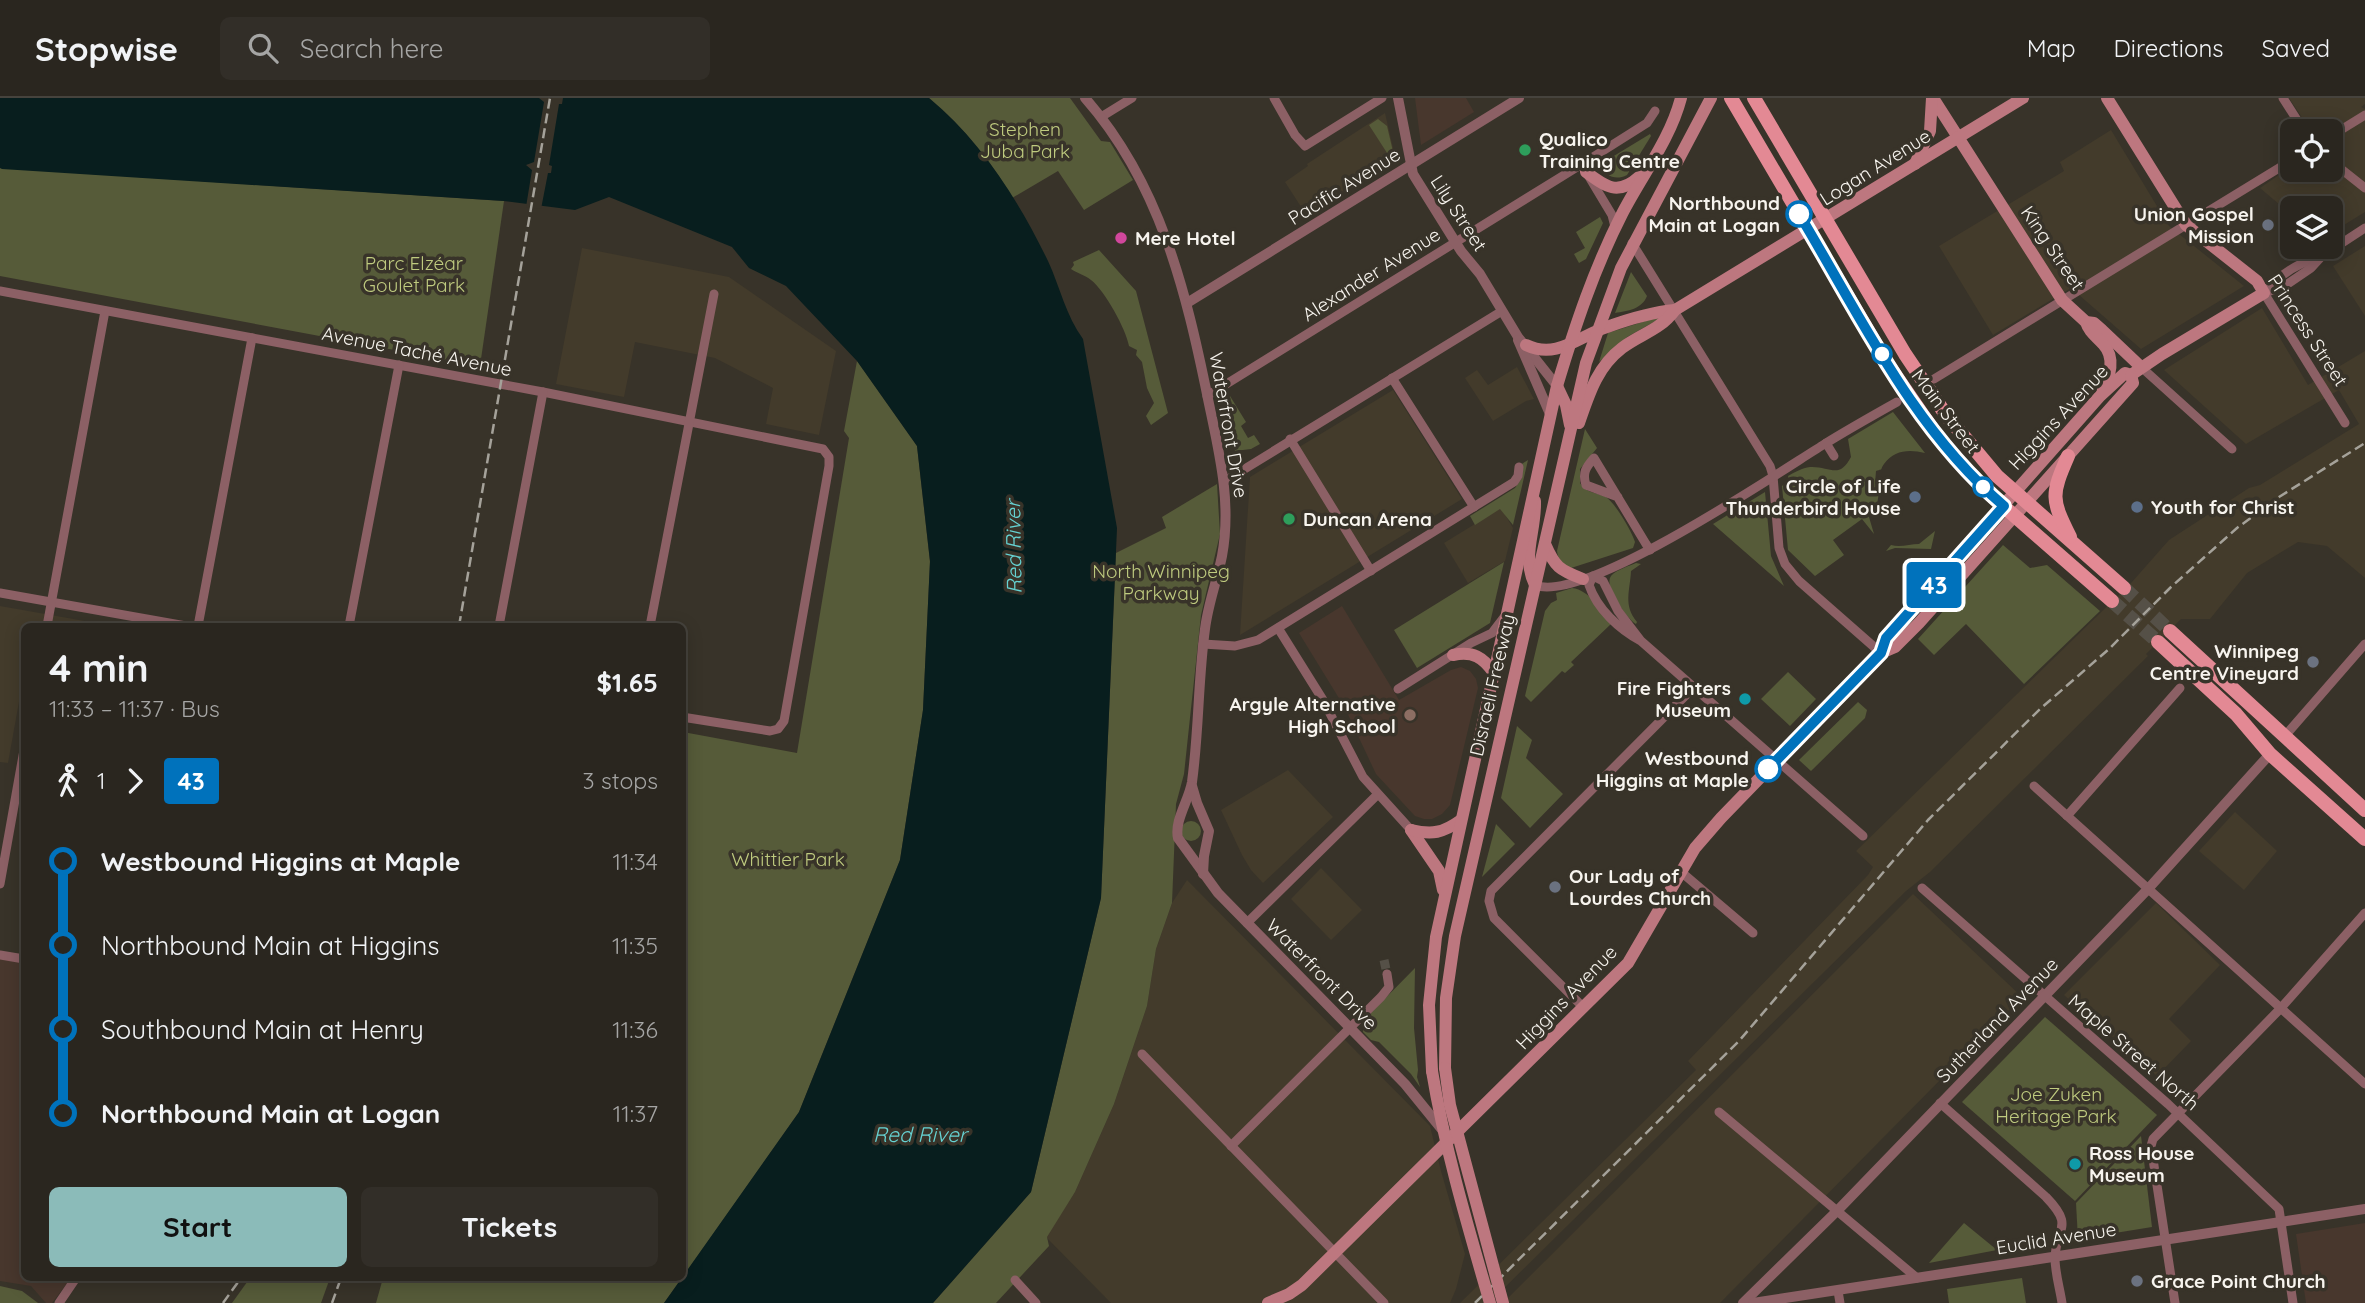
<!DOCTYPE html>
<meta charset="utf-8">
<style>
:root{--surface:#2a261f;--page:#322e28;--text:#f1f3f6;--muted:#a5a5a4;--line:#46433d;--accent:#8bbbb9}
body{margin:0;font-family:Quicksand,sans-serif;background:var(--page);color:var(--text);height:100vh;display:flex;flex-direction:column;font-size:26px;white-space:nowrap}
*{box-sizing:border-box;margin:0}
p{font-size:23px;color:var(--muted)}
.icon{flex:none;width:38px;height:38px;fill:none;stroke:currentColor;stroke-width:2;stroke-linecap:round;stroke-linejoin:round}
.map{position:relative;flex:1;overflow:hidden}
.sheet{position:absolute;left:21px;top:525px;width:665px;height:658px;display:flex;flex-direction:column;background:var(--surface);border-radius:10px;box-shadow:0 4px 18px #0003,0 0 0 2px var(--line)}
.sheet>*{flex:none}
.badge{padding:0 14px;border-radius:5px;font-size:24px;line-height:46px}
.fabs{position:absolute;left:2280px;top:21px;display:grid;gap:14px}
.fabs a{display:grid;place-items:center;width:63px;height:63px;border-radius:10px;background:var(--surface);box-shadow:0 4px 18px #0003,0 0 0 2px var(--line);font-size:35px}
.map>.badge{position:absolute;translate:-50% -50%;box-shadow:0 0 0 4px #fff}
.legs{display:flex;align-items:center;gap:10px;height:77px;padding:0 28px;font-size:23px}
.legs p{margin-inline-start:auto}
.overview{display:flex;align-items:center;justify-content:space-between;height:119px;padding:0 28px}
h1{font-size:38px;font-weight:700;line-height:52px}
.primary-button{display:flex;gap:14px;margin-top:auto;padding:14px 28px}
.primary-button a{flex:1;height:80px;border-radius:10px;background:var(--accent);color:#111;font-size:28px;font-weight:700;line-height:80px;text-align:center}
.primary-button a+a{background:var(--page);color:var(--text)}
ul{padding:0 28px;list-style:none}
li{display:flex;align-items:center;gap:24px;height:84px;font-size:26px}
li i{display:grid;place-items:center;width:10px;height:100%;margin:0 9px;background:currentColor}
li i::after{content:'';width:18px;height:18px;margin:-9px;border:5px solid;border-radius:50%;background:var(--surface)}
li p{margin-inline-start:auto}
li:first-child i{background:linear-gradient(#0000 50%,currentColor 0)}
li:last-child i{background:linear-gradient(currentColor 50%,#0000 0)}
header{display:flex;align-items:center;gap:42px;box-sizing:border-box;height:98px;padding:0 35px;background:var(--surface);border-bottom:2px solid var(--line)}
header strong{font-size:33px}
nav{display:flex;gap:38px;margin-inline-start:auto;font-size:24px}
.search{width:490px;height:63px;background:var(--page);display:flex;align-items:center;gap:18px;box-sizing:border-box;padding:0 24px;border-radius:10px;color:var(--muted);font-size:26px}
.map>svg:first-child{display:block}
.built{fill:#433b2b}
.education{fill:#48372d}
.green{fill:#565b39}
.water{fill:#081e1e}
.pier{fill:#383329}
.lines{fill:none;stroke-linecap:round;stroke-linejoin:round}
.minor-tunnel{stroke:#555047;stroke-width:9;stroke-dasharray:9 4.5;stroke-linecap:butt}
.primary-tunnel{stroke:#555047;stroke-width:14;stroke-dasharray:14 7;stroke-linecap:butt}
.minor{stroke:#8c6065;stroke-width:9}
.tertiary{stroke:#8c6065;stroke-width:10}
.secondary{stroke:#bd777f;stroke-width:12}
.primary{stroke:#e38994;stroke-width:14}
.rail{stroke:#a5a29a;stroke-width:2.5;stroke-dasharray:10 5;stroke-linecap:butt}
.secondary-bridge{stroke:#bd777f;stroke-width:12}
.line-1-casing{stroke:#fff;stroke-width:16}
.line-1{stroke:#0072bc;stroke-width:10}
.leisure-dot{fill:#2e9e5b;stroke:#383329;stroke-width:2.5}
.stop-1-dot{fill:#fff;stroke:#0072bc;stroke-width:3.5}
.worship-dot{fill:#6b7280;stroke:#383329;stroke-width:2.5}
.hotel-dot{fill:#d1479c;stroke:#383329;stroke-width:2.5}
.service-dot{fill:#5c6f8a;stroke:#383329;stroke-width:2.5}
.culture-dot{fill:#0f9aa8;stroke:#383329;stroke-width:2.5}
.education-dot{fill:#8d6e63;stroke:#383329;stroke-width:2.5}
.labels{text-anchor:middle;stroke-width:7;stroke-linejoin:round;paint-order:stroke}
.park-label{font-size:19px;fill:#bfcb7f;stroke:#383329}
.poi-label{font-size:19px;font-weight:bold;fill:#f7f4ee;stroke:#383329;text-anchor:start}
.street-label{font-size:19px;fill:#f7f4ee;stroke:#383329}
.stop-label{font-size:19px;font-weight:bold;fill:#f7f4ee;stroke:#383329;text-anchor:end}
.water-label{font-size:21px;font-style:italic;fill:#66d3d3;stroke:#383329}
</style>
<header>
<strong>Stopwise</strong>
<div class="search"><svg class="icon" aria-label="search" viewBox="0 0 24 24"><circle cx="10" cy="10" r="6"/><path d="M15 15l6 6"/></svg>Search here</div>
<nav><a>Map</a><a>Directions</a><a>Saved</a></nav>
</header>
<div class="map">
<svg width="2365" height="1205" viewBox="0 0 2365 1205">
<rect width="100%" height="100%" fill="#383329"/>
<g class="built">
<polygon points="2289,0 2365,0 2365,6 2361,9 2365,11 2365,114 2331,135 2331,110 2292,110 2292,117 2260,90 2292,68 2292,72 2331,72 2331,33 2311,33"/>
<polygon points="1385,15 1396,63 1307,118 1285,84 1308,68 1307,66"/>
<polygon points="2111,32 2169,128 2244,188 2141,251 2071,190 1993,237 1939,148 2064,73 2060,64"/>
<polygon points="2365,148 2365,218 2333,168"/>
<polygon points="582,150 729,179 836,253 819,337 766,326 773,290 715,260 635,244 624,299 556,286"/>
<polygon points="2262,210 2308,287 2365,253 2365,480 2327,448 2298,444 2247,475 2210,521 2181,521 2146,556 2148,558 1930,774 1906,793 1489,1205 1460,1205 1696,972 1688,963 1868,777 1873,769 1856,753 2132,484 2169,442 2249,390 2260,387 2359,326 2339,292 2246,346 2164,272"/>
<polygon points="1517,269 1534,301 1526,303 1493,323 1465,280 1477,272 1488,287"/>
<polygon points="1393,292 1462,401 1240,537 1250,379"/>
<polygon points="1501,410 1513,430 1505,463 1468,485 1444,445"/>
<polygon points="0,508 113,528 24,528 24,576 8,665 0,664"/>
<polygon points="1288,672 1333,719 1263,785 1251,772 1242,757 1221,712"/>
<polygon points="2235,714 2277,753 2244,792 2199,753"/>
<polygon points="1321,770 1362,812 1331,842 1291,801"/>
<polygon points="1187,782 1430,1028 1441,1073 1465,1156 1456,1191 1450,1205 1111,1205 1046,1139 1075,1094 1114,1006 1147,908 1156,851 1172,805"/>
<polygon points="1913,796 2022,899 1720,1205 1503,1205"/>
<polygon points="2156,805 2220,867 2169,921 2191,943 2157,978 2064,897"/>
</g>
<g class="education">
<polygon points="1415,0 1466,0 1474,14 1421,47"/>
<polygon points="1342,508 1399,602 1451,572 1461,569 1470,573 1476,581 1478,590 1450,707 1442,716 1432,721 1424,721 1415,718 1376,676 1345,610 1299,535"/>
<polygon points="0,857 24,861 24,1180 71,1180 52,1205 46,1205 31,1188 0,1183"/>
<polygon points="2365,1125 2365,1205 2306,1205 2296,1136"/>
</g>
<g class="green">
<path d="M929,0h141l31,43 9,1 23,38 -49,30 -26,-39 -46,27c-20,-37 -51,-73 -83,-100z"/>
<polygon points="1378,21 1387,28 1395,62 1389,65 1389,58 1369,27"/>
<path d="M1650,36l1,2 -24,39c-12,6 -21,1 -28,-10z"/>
<polygon points="0,70 504,103 480,268 0,178"/>
<polygon points="1600,119 1603,125 1586,161 1579,165 1574,156 1585,150 1576,134"/>
<path d="M1099,152l37,41 32,122 -17,12 -5,-9 8,-13 -7,-15 -5,-26 -6,-7 1,-5 -8,-4c-3,-17 -24,-55 -38,-66 -6,-5 -14,-7 -20,-11l3,-4 -1,-3z"/>
<path d="M1631,174l16,24c-5,13 -19,15 -32,17z"/>
<polygon points="1658,219 1659,221 1627,239 1599,264 1608,235"/>
<polygon points="857,263 917,348 930,464 923,612 900,762 799,1014 683,1179 683,634 797,655 849,340 844,333"/>
<polygon points="1230,298 1246,324 1241,328 1248,340 1254,337 1260,346 1251,351 1235,353 1225,309"/>
<path d="M1893,314l32,41c-16,-4 -31,-3 -41,11 -5,7 1,4 -8,7l-1,13 5,3 -4,23 -5,-4 -2,11 5,17 -12,-15 -29,21 11,15 -29,21 -27,-26 -6,-64 7,-6 -1,-4c7,-4 14,-8 22,-9 20,-1 29,13 41,-10l-3,-18z"/>
<path d="M1585,331l12,19 -17,21v14c6,10 14,9 24,13 10,4 28,36 31,46l-2,6 -62,20c-8,-3 -13,-8 -14,-17z"/>
<polygon points="1528,362 1513,427 1500,411 1475,427 1470,418 1515,390 1522,380 1520,367"/>
<polygon points="1217,386 1220,436 1201,517 1184,676 1176,706 1172,805 1156,851 1147,908 1114,1006 1075,1094 1047,1139 1049,1148 996,1205 933,1205 1031,1094 1101,800 1116,455 1166,430 1162,419"/>
<polygon points="1765,394 1771,458 1784,488 1713,426"/>
<path d="M1935,433l-4,18 -36,-1 -9,3 5,-6c9,3 19,-1 28,-1z"/>
<polygon points="2003,447 2030,470 2047,467 2100,513 2024,586 1966,526 1934,557 1918,541"/>
<polygon points="1504,464 1490,525 1417,570 1394,532"/>
<path d="M1636,465l5,1 -10,7c-1,20 -8,34 6,51l-1,2c-9,-5 -33,-38 -25,-48 5,-6 18,-10 25,-13z"/>
<path d="M1572,490c18,2 29,23 39,36l-40,38 3,3 -9,8 -3,-2 -31,31 -6,-6 20,-85 6,-8 6,-3 -1,-7z"/>
<polygon points="1788,574 1816,601 1790,628 1761,601"/>
<polygon points="1858,604 1867,612 1865,620 1811,673 1799,662"/>
<polygon points="1517,628 1532,642 1526,660 1563,696 1530,730 1501,700"/>
<circle cx="1191" cy="733" r="10"/>
<polygon points="1496,726 1515,746 1482,779"/>
<polygon points="1415,870 1414,930 1418,972 1417,979 1420,989 1411,976 1379,944 1371,942 1363,934 1364,922"/>
<polygon points="2045,919 2157,1017 2075,1103 1962,1004"/>
<polygon points="2141,1038 2152,1129 2078,1141 2076,1105"/>
<polygon points="1964,1125 1997,1152 1929,1165"/>
<polygon points="250,1180 330,1180 321,1205 232,1205"/>
<polygon points="383,1180 682,1180 664,1205 376,1205"/>
<polygon points="2022,1180 2026,1205 1949,1205 1947,1191"/>
<polygon points="0,1188 22,1193 38,1205 0,1205"/>
</g>
<path class="water" d="M0,0h929c52,43 90,103 119,163 12,26 18,55 35,78l34,189 -16,370 -70,294 -98,111h-269l135,-191 101,-252 23,-150 7,-149 -13,-115 -60,-85 -71,-75 -37,-18 -17,-21 -123,-50 -34,13 -71,-9 -502,-32 -2,-1z"/>
<polygon class="pier" points="539,0 563,0 562,6 559,6 549,67 552,68 551,75 548,75 541,111 526,109 532,72 526,67 534,64 544,4"/>
<g class="lines">
<polyline class="minor-tunnel" points="1384,862 1387,876"/>
<g class="primary-tunnel">
<polyline points="2124,490 2170,533"/>
<polyline points="2112,503 2158,544"/>
</g>
<g class="minor">
<polyline points="1274,0 1295,37 1305,48 1382,0"/>
<polyline points="2283,0 2304,33"/>
<polyline points="1101,19 1132,0"/>
<polyline points="2331,38 2365,17"/>
<polyline points="2331,63 2365,90"/>
<polyline points="1588,77 1612,117 1615,129"/>
<polyline points="1632,145 1770,368 1773,378 1779,450 1785,466 1799,483 1881,555"/>
<polyline points="0,193 543,294 823,351 829,359 829,368 784,623 778,631 770,633 682,619"/>
<path d="M2265,194c15,-18 33,-29 55,-35"/>
<polyline points="2264,195 2345,325"/>
<polyline points="2264,195 2283,189 2311,170 2322,158 2365,130"/>
<polyline points="2141,269 2232,351"/>
<polyline points="1392,280 1474,409"/>
<polyline points="1934,281 2292,62"/>
<polyline points="1207,298 1582,66 1647,25 1655,13"/>
<polyline points="1290,341 1371,473"/>
<polyline points="1826,345 1834,358"/>
<polyline points="1225,383 1502,213"/>
<path d="M1618,399l-32,-12c-4,-12 0,-18 8,-27l52,86 4,6"/>
<path d="M1535,487c48,20 241,-111 288,-140 24,-15 49,-29 74,-43"/>
<polyline points="0,495 186,528"/>
<polyline points="47,528 105,213"/>
<polyline points="198,528 252,240"/>
<polyline points="349,528 399,267"/>
<polyline points="499,528 543,294"/>
<polyline points="650,528 714,196"/>
<polyline points="1278,530 1323,602 1363,679 1411,732"/>
<path d="M1641,543c-22,-12 -44,-32 -52,-56l4,-9 10,5 15,30 23,30 222,195"/>
<polyline points="1203,546 1235,548 1258,542 1514,384 1518,378 1519,369"/>
<polyline points="1398,591 1471,545 1492,535 1505,518"/>
<polyline points="2284,639 2365,546"/>
<polyline points="2034,688 2365,986"/>
<polyline points="2067,718 2180,590"/>
<polyline points="1680,773 1753,835"/>
<polyline points="0,786 24,652"/>
<polyline points="1922,790 2168,1006 2279,1111 2293,1205"/>
<polyline points="1247,825 1377,697"/>
<polyline points="0,857 24,861"/>
<polyline points="1584,910 1494,820 1489,803 1491,793 1694,589"/>
<polyline points="1142,956 1384,1205"/>
<path d="M1940,1005l106,94c29,30 10,30 9,61 0,15 5,31 7,45"/>
<polyline points="1719,1014 1917,1180"/>
<polyline points="1231,1048 1381,899 1389,889 1387,876"/>
<polyline points="1015,1182 1036,1205"/>
<polyline points="1838,1193 1840,1205"/>
<polyline points="59,1205 76,1180"/>
<polyline points="2175,1205 2151,1048 2153,1041 2280,911 2365,815"/>
</g>
<g class="tertiary">
<path d="M1085,0c75,85 101,193 123,301 11,53 24,103 14,157 -5,25 -14,48 -17,73 -7,51 -6,102 -13,153 -3,18 -18,39 -14,56l40,55 187,191 39,48"/>
<polyline points="1398,0 1413,76 1461,153 1480,176 1518,239 1557,288"/>
<polyline points="1187,205 1519,0"/>
<polyline points="1518,242 1550,316"/>
<polyline points="1192,688 1197,705 1209,733 1204,758 1203,776"/>
<polyline points="1743,1205 1838,1112 2148,791 2270,656"/>
<polyline points="1753,1205 2365,1111"/>
</g>
<g class="secondary">
<polyline points="1933,0 2062,202 2086,224 2094,225 2102,232 2141,269"/>
<polyline points="1915,66 1930,33 1932,0"/>
<path d="M1586,74c20,15 32,24 53,5"/>
<path d="M2086,224c3,10 10,14 17,22 13,14 7,32 -1,48"/>
<path d="M1526,247c31,15 53,-9 81,-18 22,-8 46,-15 68,-17"/>
<polyline points="1557,288 1566,307 1570,327"/>
<path d="M1579,325c10,-29 18,-56 43,-75 20,-15 37,-17 53,-38l348,-212"/>
<path d="M1545,446c10,23 14,26 38,35"/>
<path d="M1535,487c-14,-28 1,-53 0,-84"/>
<polyline points="1881,555 1886,540 2100,298 2125,275 2131,277 2162,256 2264,195 2257,183 2186,127 2107,0"/>
<path d="M1453,557c20,-4 30,2 41,18"/>
<polyline points="1411,732 1439,773 1443,792"/>
<path d="M1411,732c21,5 32,3 50,-10"/>
<polyline points="1445,970 1446,900 1455,838 1586,265 1621,170 1711,0"/>
<path d="M1432,973l-3,-66 7,-68 121,-551c18,-60 37,-117 65,-172 20,-39 48,-74 59,-116"/>
<polyline points="1268,1205 1289,1196 1302,1187 1628,865 1695,750 1721,720 1881,555 1895,549 1919,525 2133,285 2131,277"/>
</g>
<g class="primary">
<polyline points="1731,0 1887,265 1940,342 1965,371 1993,399 2112,503"/>
<polyline points="1754,0 1905,256 1946,317 1997,378 2124,490"/>
<path d="M2068,358c-17,39 -17,43 2,81"/>
<polyline points="2170,533 2365,712"/>
<polyline points="2158,544 2236,616 2270,656 2365,741"/>
</g>
<g class="rail">
<polyline points="459,528 550,0"/>
<polyline points="223,1205 241,1180"/>
<polyline points="332,1205 341,1180"/>
<polyline points="1475,1205 1739,943 1928,722 2040,611 2109,551 2171,489 2237,430 2279,399 2365,345"/>
</g>
<g class="secondary-bridge">
<polyline points="1445,970 1450,1007 1503,1205"/>
<path d="M1432,973c13,79 36,156 58,232"/>
</g>
</g>
<g class="lines">
<g class="line-1-casing">
<path id="line-1" d="M1768,671l113,-116 5,-15 118,-132c-92,-78 -144,-191 -205,-292"/>
</g>
<use href="#line-1" class="line-1"/>
</g>
<g class="leisure-dot">
<circle cx="1525" cy="52" r="7"/>
<circle cx="1289" cy="421" r="7"/>
</g>
<g class="stop-1-dot">
<circle cx="1799" cy="116" r="12"/>
<circle cx="1882" cy="256" r="9"/>
<circle cx="1983" cy="389" r="9"/>
<circle cx="1768" cy="671" r="12"/>
</g>
<g class="worship-dot">
<circle cx="2268" cy="127" r="7"/>
<circle cx="2313" cy="564" r="7"/>
<circle cx="1555" cy="789" r="7"/>
<circle cx="2137" cy="1183" r="7"/>
</g>
<circle class="hotel-dot" cx="1121" cy="140" r="7"/>
<g class="service-dot">
<circle cx="1915" cy="399" r="7"/>
<circle cx="2137" cy="409" r="7"/>
</g>
<g class="culture-dot">
<circle cx="1745" cy="601" r="7"/>
<circle cx="2075" cy="1066" r="7"/>
</g>
<circle class="education-dot" cx="1410" cy="617" r="7"/>
<g class="labels">
<g class="park-label">
<text x="1025" y="38">Stephen<tspan x="1025" dy="22">Juba Park</tspan></text>
<text x="414" y="172">Parc Elzéar<tspan x="414" dy="22">Goulet Park</tspan></text>
<text x="1161" y="480">North Winnipeg<tspan x="1161" dy="22">Parkway</tspan></text>
<text x="788" y="768">Whittier Park</text>
<text x="2056" y="1003">Joe Zuken<tspan x="2056" dy="22">Heritage Park</tspan></text>
</g>
<g class="poi-label">
<text x="1539" y="48">Qualico<tspan x="1539" dy="22">Training Centre</tspan></text>
<text x="2254" y="123" text-anchor="end">Union Gospel<tspan x="2254" dy="22">Mission</tspan></text>
<text x="1135" y="147">Mere Hotel</text>
<text x="1901" y="395" text-anchor="end">Circle of Life<tspan x="1901" dy="22">Thunderbird House</tspan></text>
<text x="2151" y="416">Youth for Christ</text>
<text x="1303" y="428">Duncan Arena</text>
<text x="2299" y="560" text-anchor="end">Winnipeg<tspan x="2299" dy="22">Centre Vineyard</tspan></text>
<text x="1731" y="597" text-anchor="end">Fire Fighters<tspan x="1731" dy="22">Museum</tspan></text>
<text x="1396" y="613" text-anchor="end">Argyle Alternative<tspan x="1396" dy="22">High School</tspan></text>
<text x="1569" y="785">Our Lady of<tspan x="1569" dy="22">Lourdes Church</tspan></text>
<text x="2089" y="1062">Ross House<tspan x="2089" dy="22">Museum</tspan></text>
<text x="2151" y="1190">Grace Point Church</text>
</g>
<g class="street-label">
<text transform="translate(1875 69) rotate(-32)" y="7">Logan Avenue</text>
<text transform="translate(1344 88) rotate(-32)" y="7">Pacific Avenue</text>
<text transform="translate(1459 115) rotate(57)" y="7">Lily Street</text>
<text transform="translate(2053 150) rotate(56)" y="7">King Street</text>
<text transform="translate(1371 176) rotate(-32)" y="7">Alexander Avenue</text>
<text transform="translate(2308 232) rotate(57)" y="7">Princess Street</text>
<text transform="translate(417 253) rotate(11)" y="7">Avenue Taché Avenue</text>
<text transform="translate(1946 313) rotate(53)" y="7">Main Street</text>
<text transform="translate(2058 319) rotate(-47)" y="7">Higgins Avenue</text>
<text transform="translate(1229 327) rotate(80)" y="7">Waterfront Drive</text>
<text transform="translate(1492 587) rotate(-77)" y="7">Disraeli Freeway</text>
<text transform="translate(1322 876) rotate(45)" y="7">Waterfront Drive</text>
<text transform="translate(1566 899) rotate(-46)" y="7">Higgins Avenue</text>
<text transform="translate(1997 922) rotate(-46)" y="7">Sutherland Avenue</text>
<text transform="translate(2134 954) rotate(41)" y="7">Maple Street North</text>
<text transform="translate(2056 1140) rotate(-9)" y="7">Euclid Avenue</text>
</g>
<g class="stop-label">
<text x="1780" y="112">Northbound<tspan x="1780" dy="22">Main at Logan</tspan></text>
<text x="1749" y="667">Westbound<tspan x="1749" dy="22">Higgins at Maple</tspan></text>
</g>
<g class="water-label">
<text transform="translate(1014 449) rotate(-91)" y="7">Red River</text>
<text x="920" y="1044">Red River</text>
</g>
</g>
</svg>
<div class="fabs">
<a><svg class="icon" aria-label="locate" viewBox="0 0 24 24"><circle cx="12" cy="12" r="6"/><path d="M12 2v4M12 18v4M2 12h4M18 12h4"/></svg></a>
<a><svg class="icon" aria-label="layers" viewBox="0 0 24 24"><path d="M12 4l9 5-9 5-9-5zM3 14l9 5 9-5"/></svg></a>
</div>
<b class="badge" style="left:1934px;top:487px;background:#0072bc;color:#fff">43</b>
<section class="sheet">
<div class="overview"><div><h1>4 min</h1><p>11:33 – 11:37 · Bus</p></div><b>$1.65</b></div>
<div class="legs"><svg class="icon" aria-label="walk" viewBox="0 0 24 24"><circle cx="13" cy="4" r="2"/><path d="M13 8l-2 6 4 7M11 14l-3 7M7 12l3-4h3l4 4"/></svg>1<svg class="icon" aria-label="forward" viewBox="0 0 24 24"><path d="M9 5l7 7-7 7"/></svg><b class="badge" style="background:#0072bc;color:#fff">43</b><p>3 stops</p></div>
<ul>
<li><i style="color:#0072bc"></i><b>Westbound Higgins at Maple</b><p>11:34</p></li>
<li><i style="color:#0072bc"></i><span>Northbound Main at Higgins</span><p>11:35</p></li>
<li><i style="color:#0072bc"></i><span>Southbound Main at Henry</span><p>11:36</p></li>
<li><i style="color:#0072bc"></i><b>Northbound Main at Logan</b><p>11:37</p></li>
</ul>
<div class="primary-button"><a>Start</a><a>Tickets</a></div>
</section>
</div>
